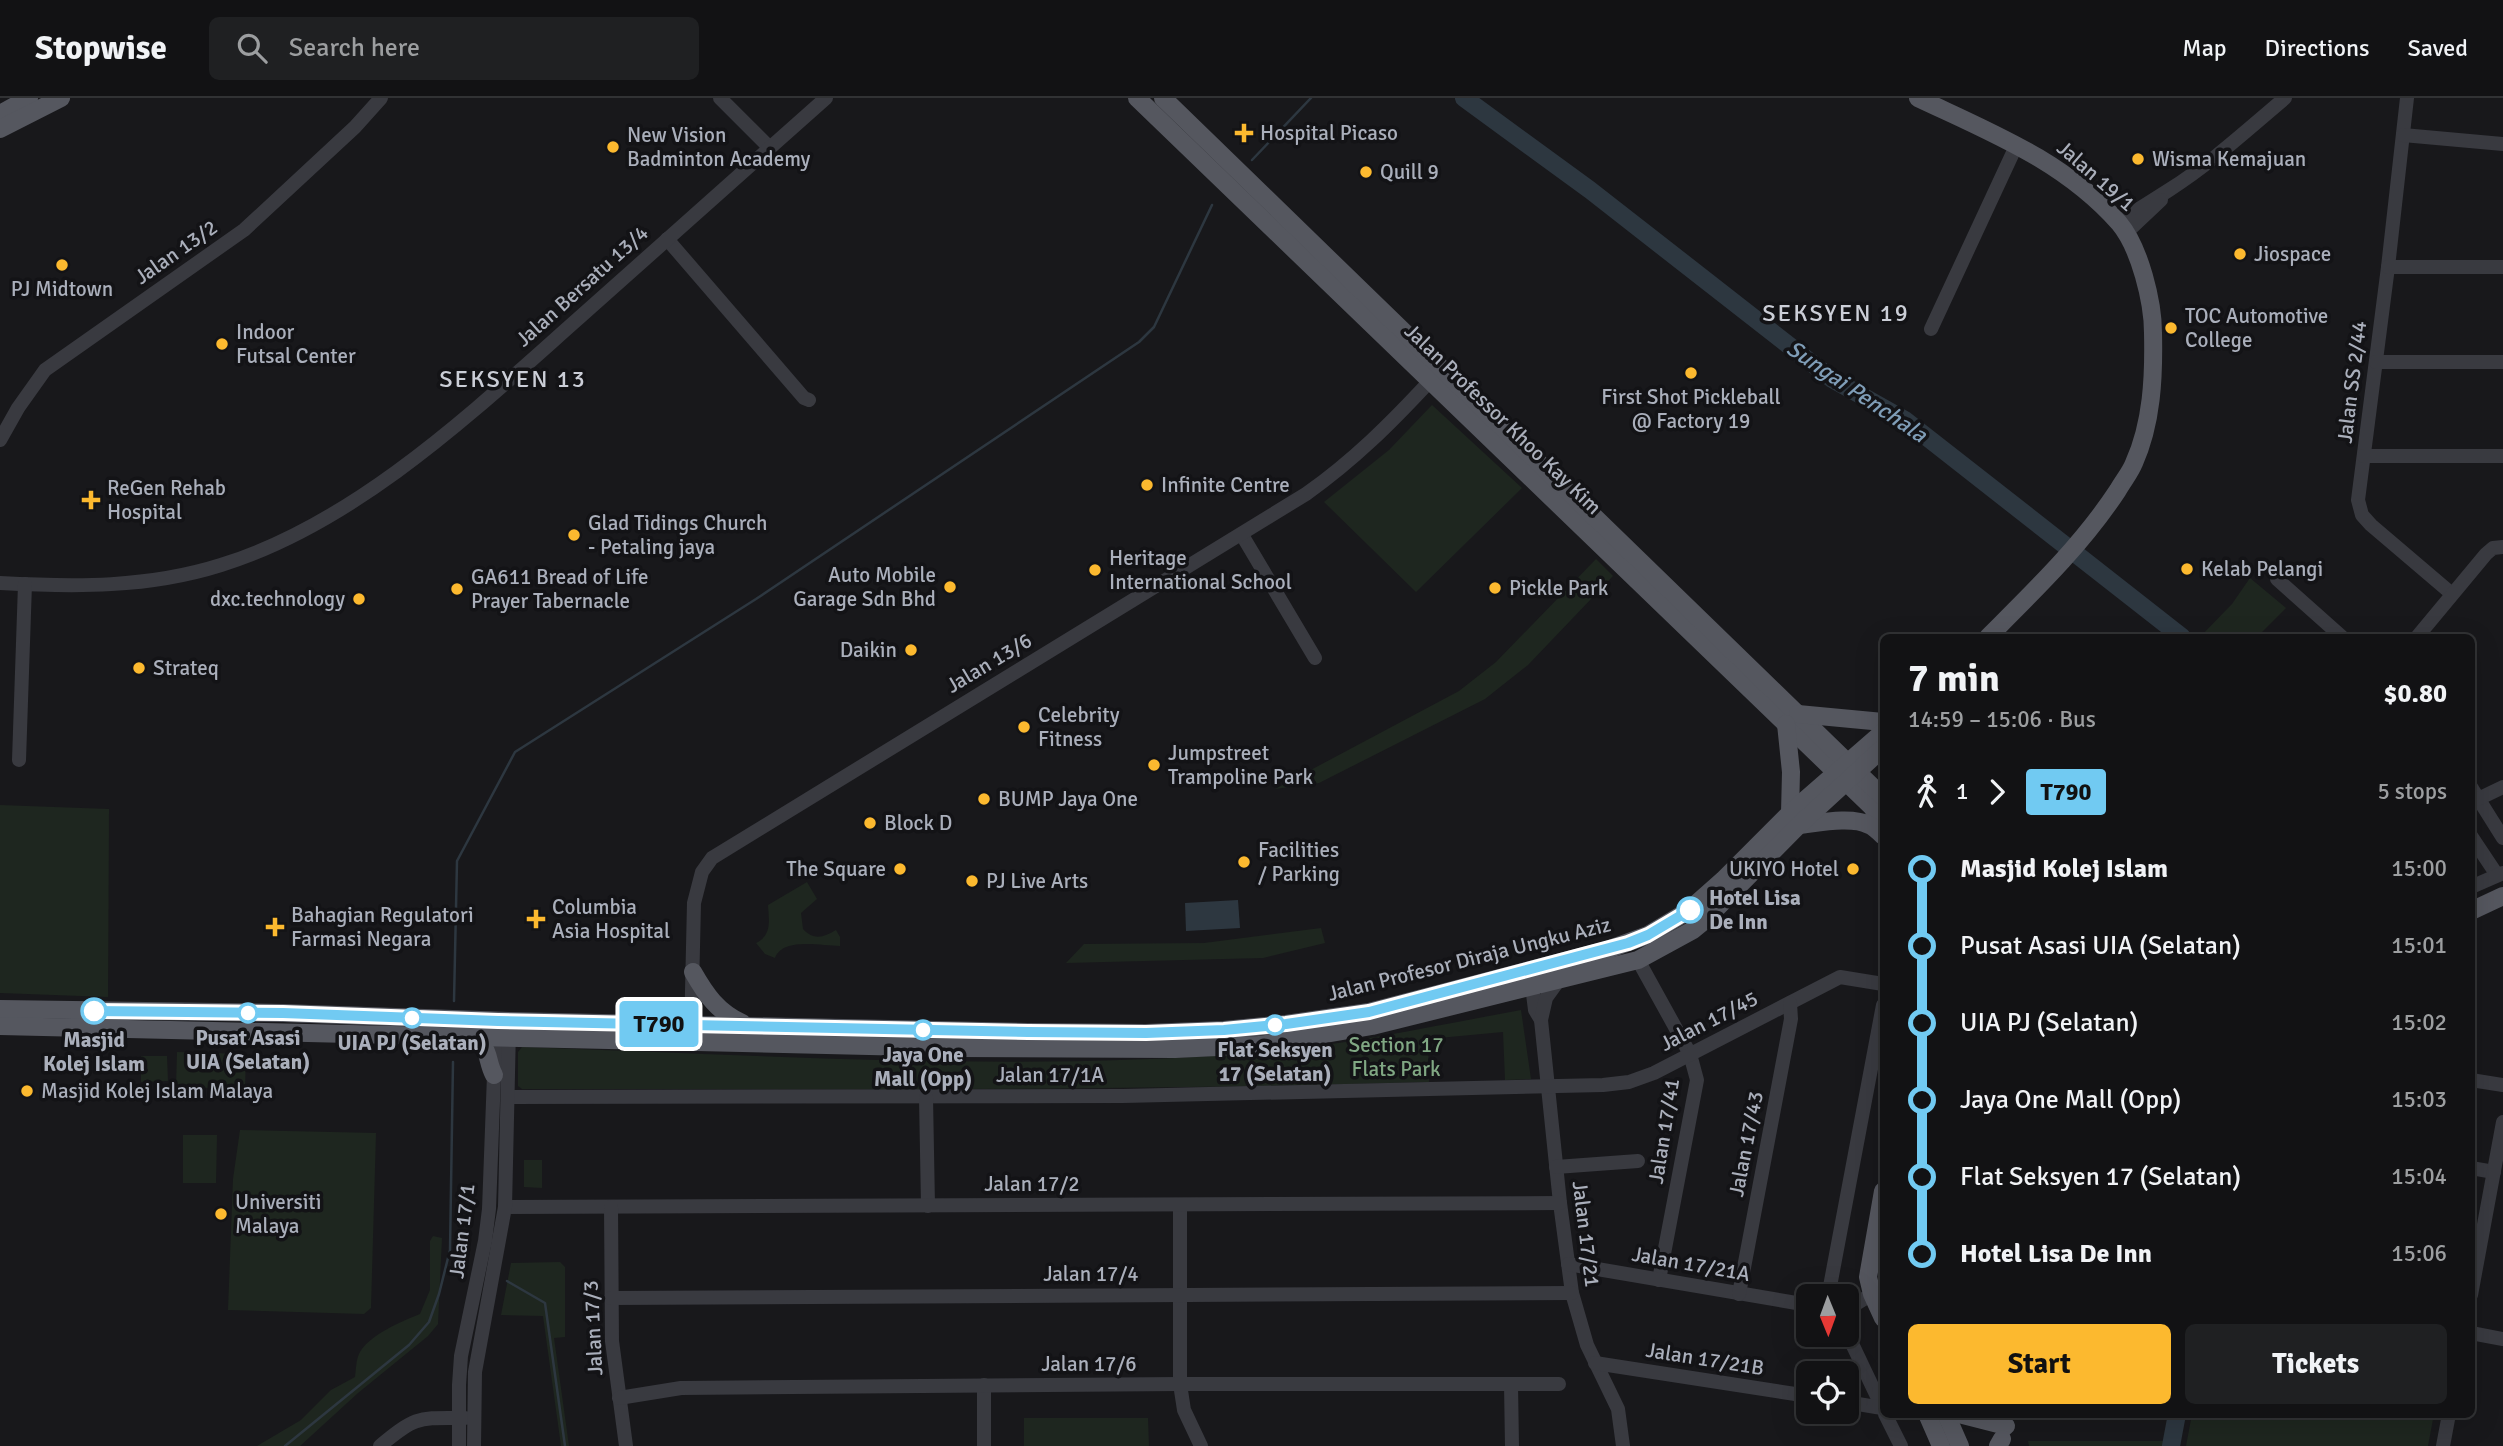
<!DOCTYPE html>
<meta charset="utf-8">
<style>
:root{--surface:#121214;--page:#1f2022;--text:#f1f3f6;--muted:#9c9ea0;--line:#313234;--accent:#fcb92f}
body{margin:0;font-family:Signika,sans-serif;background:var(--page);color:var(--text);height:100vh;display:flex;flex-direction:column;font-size:26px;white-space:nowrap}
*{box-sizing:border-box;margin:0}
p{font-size:23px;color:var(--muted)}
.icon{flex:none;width:38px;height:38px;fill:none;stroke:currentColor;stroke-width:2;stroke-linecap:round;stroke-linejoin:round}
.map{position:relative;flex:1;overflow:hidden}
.panel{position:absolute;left:1880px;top:536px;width:595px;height:784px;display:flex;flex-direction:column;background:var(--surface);border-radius:10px;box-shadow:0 7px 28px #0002,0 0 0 2px var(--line)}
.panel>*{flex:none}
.badge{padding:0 14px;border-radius:5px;font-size:24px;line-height:46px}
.needle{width:46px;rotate:179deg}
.controls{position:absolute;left:1796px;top:1186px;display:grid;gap:14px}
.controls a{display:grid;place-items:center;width:63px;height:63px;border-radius:10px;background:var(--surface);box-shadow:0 7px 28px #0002,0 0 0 2px var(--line);font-size:35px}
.map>.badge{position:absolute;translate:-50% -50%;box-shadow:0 0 0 4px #fff}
.legs{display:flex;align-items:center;gap:10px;height:77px;padding:0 28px;font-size:23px}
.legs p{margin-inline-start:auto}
.headline{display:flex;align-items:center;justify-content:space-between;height:119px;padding:0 28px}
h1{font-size:38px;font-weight:700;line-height:52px}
.action{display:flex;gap:14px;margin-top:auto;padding:14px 28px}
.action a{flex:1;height:80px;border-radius:10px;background:var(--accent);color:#111;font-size:28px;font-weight:700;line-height:80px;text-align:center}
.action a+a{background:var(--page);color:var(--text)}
ul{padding:0 28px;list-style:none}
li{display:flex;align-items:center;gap:24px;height:77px;font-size:26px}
li i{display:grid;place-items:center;width:10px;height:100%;margin:0 9px;background:currentColor}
li i::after{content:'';width:18px;height:18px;margin:-9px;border:5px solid;border-radius:50%;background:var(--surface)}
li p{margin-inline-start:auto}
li:first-child i{background:linear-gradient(#0000 50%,currentColor 0)}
li:last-child i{background:linear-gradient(currentColor 50%,#0000 0)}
header{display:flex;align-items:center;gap:42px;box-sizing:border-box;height:98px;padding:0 35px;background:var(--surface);border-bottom:2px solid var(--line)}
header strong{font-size:33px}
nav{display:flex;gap:38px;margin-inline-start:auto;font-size:24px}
.search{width:490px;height:63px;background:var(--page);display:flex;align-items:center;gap:18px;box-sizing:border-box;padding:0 24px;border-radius:10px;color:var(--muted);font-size:26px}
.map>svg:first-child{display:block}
.green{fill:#1e261f}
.water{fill:#2d3740}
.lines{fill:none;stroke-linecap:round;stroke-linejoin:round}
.stream{stroke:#2d3740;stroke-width:2.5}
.river{stroke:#2d3740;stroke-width:18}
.minor{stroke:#393a40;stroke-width:14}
.major{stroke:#55575f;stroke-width:18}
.line-1-casing{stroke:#fff;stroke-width:16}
.line-1{stroke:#71caf2;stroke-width:10}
.poi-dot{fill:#fcb92f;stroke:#131316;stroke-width:2.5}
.stop-1-dot{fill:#fff;stroke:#71caf2;stroke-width:3.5}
.labels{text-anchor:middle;stroke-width:7;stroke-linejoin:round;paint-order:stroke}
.poi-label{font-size:21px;fill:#aaafbb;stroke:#131316;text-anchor:start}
.street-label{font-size:21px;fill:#aaafbb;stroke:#131316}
.stop-label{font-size:21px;font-weight:bold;fill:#aaafbb;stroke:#131316}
.park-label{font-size:21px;fill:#80a783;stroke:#131316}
.water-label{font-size:23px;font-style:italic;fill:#7f9db7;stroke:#131316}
.quarter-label{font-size:24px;letter-spacing:2px;fill:#cbced7;stroke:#131316}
</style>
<header>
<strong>Stopwise</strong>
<div class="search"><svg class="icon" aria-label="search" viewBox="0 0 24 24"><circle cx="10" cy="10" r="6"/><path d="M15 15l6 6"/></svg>Search here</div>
<nav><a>Map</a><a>Directions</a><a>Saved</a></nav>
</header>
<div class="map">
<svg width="2503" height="1348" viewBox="0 0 2503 1348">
<rect width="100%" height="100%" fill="#18181b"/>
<g class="green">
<polygon points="1432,307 1522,390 1416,494 1324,404 1389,352"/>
<polygon points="1596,461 1613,478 1528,567 1485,601 1319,685 1275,691 1459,593 1496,564"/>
<polygon points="2250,480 2286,510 2257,539 2200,539 2232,506"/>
<polygon points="0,707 109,711 108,899 0,895"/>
<path d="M807,784l10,17 -16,14 2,16c11,12 21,8 33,1l4,7v9c-19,0 -57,-9 -65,12l-10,-4 -9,-11c16,-8 13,-22 12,-38z"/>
<polygon points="1321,830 1325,845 1263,860 1066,865 1084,846 1204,845"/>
<path d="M1521,912l10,69 -26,1 -2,-48 -75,7 1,43c-302,9 -605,7 -907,7l-4,-3v-34l4,-5c244,8 489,25 732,6 89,-7 179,-27 267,-43z"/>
<polygon points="177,954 246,956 245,991 176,989"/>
<polygon points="141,958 167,958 168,983 141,984"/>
<polygon points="240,1032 376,1035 371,1210 364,1216 228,1212 233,1081"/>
<polygon points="183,1037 217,1037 216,1085 183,1085"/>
<polygon points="524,1062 542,1062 542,1090 524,1089"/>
<path d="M433,1138l9,2 -4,86 -10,12 -70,57 -58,53h-43l44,-26 30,-30 24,-13c1,-7 1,-17 4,-23 8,-18 43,-33 61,-40l10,-24v-49z"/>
<polygon points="560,1164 565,1169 565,1239 554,1240 569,1348 561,1348 543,1218 501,1217 511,1165"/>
<polygon points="2192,1316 2434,1316 2428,1348 2186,1348"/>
<polygon points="1024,1320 1148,1320 1149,1348 1024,1348"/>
<polygon points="2028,1343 2166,1343 2165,1348 2029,1348"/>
</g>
<polygon class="water" points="1238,802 1240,830 1186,833 1185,805"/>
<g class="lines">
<g class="stream">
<polyline points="1252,62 1311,0"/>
<polyline points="454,903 457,763 515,654 756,501 1139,244 1154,229 1212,107"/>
<polyline points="507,1183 545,1205 565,1348"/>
<polyline points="285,1348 409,1247 429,1224 439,1196 450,1152 453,964"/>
</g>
<g class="river">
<polyline points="1464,0 1590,92 1832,281 1905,322 2182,539"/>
<polyline points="2171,1348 2177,1316"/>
</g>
<g class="minor">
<polyline points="720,0 770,50"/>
<polyline points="2407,0 2388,169 2358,402 2362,417 2371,427 2452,496"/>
<polyline points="2403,37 2503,46"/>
<path d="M2118,125c17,-12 34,-22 51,-33 41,-26 78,-60 116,-92"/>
<polyline points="2126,135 2161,102"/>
<polyline points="667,141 804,300 809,302"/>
<polyline points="2388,169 2503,169"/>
<polyline points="1931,231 2017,46"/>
<polyline points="2376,264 2503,264"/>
<polyline points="0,342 18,310 45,272 244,132 355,29 381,0"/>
<polyline points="2364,358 2503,358"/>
<polyline points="1242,437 1315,560"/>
<polyline points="2277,481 2342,539"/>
<path d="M0,485c75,4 148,5 221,-18 136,-42 254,-155 359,-248 82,-73 164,-146 246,-219"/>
<polyline points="2417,539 2486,456 2493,450 2503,449"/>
<polyline points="19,662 25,486"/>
<polyline points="2471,689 2503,740"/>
<polyline points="2478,701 2503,689"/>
<polyline points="2471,738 2497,777"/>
<polyline points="2471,789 2503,775"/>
<polyline points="1638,862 1690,956 1697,982 1659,1182"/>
<polyline points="1531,880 1535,912 1541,922"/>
<polyline points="1559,882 1546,900 1541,922 1560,1105 1572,1195 1587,1247 1618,1311 1623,1348"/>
<path d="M691,937l3,-132 8,-31 10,-14 594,-364c48,-34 85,-71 124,-113"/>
<polyline points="2471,982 2503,987"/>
<polyline points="508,999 1123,998 1603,987 1629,984 1654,975 1840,879 1883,886"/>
<polyline points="926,999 928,1108"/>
<polyline points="1556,1069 1638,1063"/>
<polyline points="2471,1070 2494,1074"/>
<polyline points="1180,1107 1180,1286 1184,1312 1201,1348"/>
<polyline points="505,1109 1560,1105"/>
<polyline points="611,1109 612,1243 626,1348"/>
<polyline points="1568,1166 1808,1207"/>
<polyline points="1739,1196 1791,921 1790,905"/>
<polyline points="2471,1197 2503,1024"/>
<polyline points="1828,1199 1883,907"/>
<polyline points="611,1200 1572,1195"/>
<polyline points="1846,1212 1872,1196"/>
<polyline points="1846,1233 1883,1311"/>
<polyline points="2471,1235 2503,1241"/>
<polyline points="1595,1265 1808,1298"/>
<polyline points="1511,1286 1512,1348"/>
<polyline points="984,1287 984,1348"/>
<polyline points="619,1300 681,1290 1180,1286 1559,1286"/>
<polyline points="1846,1304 1882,1310"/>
<polyline points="1885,1316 1901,1348"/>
<path d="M380,1348c36,-31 39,-28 85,-28"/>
<polyline points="459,1348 459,1287 461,1258 485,1143 489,1111 494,977 497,971 498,930"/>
<polyline points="474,1348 475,1274 505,1109 509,931"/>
<polyline points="2443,1348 2449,1316"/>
</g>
<g class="major">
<polyline points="1137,0 1872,709 1883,727"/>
<polyline points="1163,0 1883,699"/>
<path d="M1918,0c74,35 146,63 201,125 21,25 34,79 34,110 1,44 -1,90 -19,130 -4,10 -11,18 -16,27 -36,55 -84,101 -130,147"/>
<polyline points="0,16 29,0"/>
<polyline points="0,31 61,0"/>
<polyline points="1798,616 1883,624"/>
<polyline points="1786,626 1791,674 1790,715"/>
<path d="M1799,727c19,-2 53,-9 70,0 5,2 10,7 14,11"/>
<polyline points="2471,813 2503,798"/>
<path d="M693,874c13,23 25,40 49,51"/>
<polyline points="0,911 283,915 509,923 1028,934 1146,935 1224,932 1286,926 1369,914 1607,852 1648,837 1688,813 1723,782 1790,715 1883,634"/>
<polyline points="0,928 954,950 1175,951 1260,947 1372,928 1638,862 1693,832 1704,823 1799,727 1883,650"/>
<path d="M468,940c24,6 17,21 26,37"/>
<polyline points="1883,1093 1868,1179 1872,1196 1883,1220"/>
<polyline points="1927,1316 1941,1348"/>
<polyline points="1946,1316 1960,1348"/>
<polyline points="1959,1316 2006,1328"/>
<polyline points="1998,1348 2002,1341"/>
</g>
</g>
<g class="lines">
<g class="line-1-casing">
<polyline id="line-1" points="94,913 283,915 498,923 1028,934 1146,935 1224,932 1286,926 1369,914 1628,845 1648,837 1690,812"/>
</g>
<use href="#line-1" class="line-1"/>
</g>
<g class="poi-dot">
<path d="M1240.5 24.5h7v7h7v7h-7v7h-7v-7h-7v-7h7z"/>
<circle cx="613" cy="49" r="7"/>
<circle cx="2138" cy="61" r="7"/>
<circle cx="1366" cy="74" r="7"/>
<circle cx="2240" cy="156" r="7"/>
<circle cx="62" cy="167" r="7"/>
<circle cx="2171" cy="230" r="7"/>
<circle cx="222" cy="246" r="7"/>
<circle cx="1691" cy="275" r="7"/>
<circle cx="1147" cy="387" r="7"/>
<path d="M87.5 391.5h7v7h7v7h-7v7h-7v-7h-7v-7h7z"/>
<circle cx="574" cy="437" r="7"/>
<circle cx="2187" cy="471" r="7"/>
<circle cx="1095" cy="472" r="7"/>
<circle cx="950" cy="489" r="7"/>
<circle cx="1495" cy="490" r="7"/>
<circle cx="457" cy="491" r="7"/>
<circle cx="359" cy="501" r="7"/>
<circle cx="911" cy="552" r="7"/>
<circle cx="139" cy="570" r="7"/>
<circle cx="1024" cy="629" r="7"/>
<circle cx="1154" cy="667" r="7"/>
<circle cx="984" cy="701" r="7"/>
<circle cx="870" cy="725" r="7"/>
<circle cx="1244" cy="764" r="7"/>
<circle cx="900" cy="771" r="7"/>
<circle cx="1853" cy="771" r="7"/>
<circle cx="972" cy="783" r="7"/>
<path d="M532.5 810.5h7v7h7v7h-7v7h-7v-7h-7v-7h7z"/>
<path d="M271.5 818.5h7v7h7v7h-7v7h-7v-7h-7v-7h7z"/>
<circle cx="27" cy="993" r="7"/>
<circle cx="221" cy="1116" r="7"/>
</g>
<g class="stop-1-dot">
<circle cx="1690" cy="812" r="12"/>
<circle cx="94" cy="913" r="12"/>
<circle cx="248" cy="915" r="9"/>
<circle cx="412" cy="920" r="9"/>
<circle cx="1275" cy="927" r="9"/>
<circle cx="923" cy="932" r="9"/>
</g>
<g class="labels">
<g class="poi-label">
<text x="1260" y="42">Hospital Picaso</text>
<text x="627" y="44">New Vision<tspan x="627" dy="24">Badminton Academy</tspan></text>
<text x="2152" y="68">Wisma Kemajuan</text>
<text x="1380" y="81">Quill 9</text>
<text x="2254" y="163">Jiospace</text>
<text x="62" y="198" text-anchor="middle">PJ Midtown</text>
<text x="2185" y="225">TOC Automotive<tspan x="2185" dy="24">College</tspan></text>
<text x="236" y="241">Indoor<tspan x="236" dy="24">Futsal Center</tspan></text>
<text x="1691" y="306" text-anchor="middle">First Shot Pickleball<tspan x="1691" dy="24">@ Factory 19</tspan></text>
<text x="1161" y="394">Infinite Centre</text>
<text x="107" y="397">ReGen Rehab<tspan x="107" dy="24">Hospital</tspan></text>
<text x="588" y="432">Glad Tidings Church<tspan x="588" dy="24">- Petaling jaya</tspan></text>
<text x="1109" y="467">Heritage<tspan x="1109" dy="24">International School</tspan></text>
<text x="2201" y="478">Kelab Pelangi</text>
<text x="936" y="484" text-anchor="end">Auto Mobile<tspan x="936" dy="24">Garage Sdn Bhd</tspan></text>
<text x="471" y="486">GA611 Bread of Life<tspan x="471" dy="24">Prayer Tabernacle</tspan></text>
<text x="1509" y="497">Pickle Park</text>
<text x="345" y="508" text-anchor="end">dxc.technology</text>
<text x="897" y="559" text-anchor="end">Daikin</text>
<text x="153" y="577">Strateq</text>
<text x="1038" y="624">Celebrity<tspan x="1038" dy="24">Fitness</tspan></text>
<text x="1168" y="662">Jumpstreet<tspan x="1168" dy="24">Trampoline Park</tspan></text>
<text x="998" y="708">BUMP Jaya One</text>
<text x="884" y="732">Block D</text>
<text x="1258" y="759">Facilities<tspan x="1258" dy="24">/ Parking</tspan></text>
<text x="886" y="778" text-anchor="end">The Square</text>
<text x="1839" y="778" text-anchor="end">UKIYO Hotel</text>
<text x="986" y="790">PJ Live Arts</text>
<text x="552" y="816">Columbia<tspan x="552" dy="24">Asia Hospital</tspan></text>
<text x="291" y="824">Bahagian Regulatori<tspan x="291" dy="24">Farmasi Negara</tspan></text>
<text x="41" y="1000">Masjid Kolej Islam Malaya</text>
<text x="235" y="1111">Universiti<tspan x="235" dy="24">Malaya</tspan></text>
</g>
<g class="street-label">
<text transform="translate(2096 78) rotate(41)" y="7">Jalan 19/1</text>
<text transform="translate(176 154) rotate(-35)" y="7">Jalan 13/2</text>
<text transform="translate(582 188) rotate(-42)" y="7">Jalan Bersatu 13/4</text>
<text transform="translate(2352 284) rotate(-83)" y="7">Jalan SS 2/44</text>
<text transform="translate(1503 321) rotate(44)" y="7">Jalan Professor Khoo Kay Kim</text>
<text transform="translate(989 565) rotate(-31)" y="7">Jalan 13/6</text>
<text transform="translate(1469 861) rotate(-14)" y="7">Jalan Profesor Diraja Ungku Aziz</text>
<text transform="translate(1709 923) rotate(-27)" y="7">Jalan 17/45</text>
<text x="1050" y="984">Jalan 17/1A</text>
<text transform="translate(1664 1033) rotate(-81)" y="7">Jalan 17/41</text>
<text transform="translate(1746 1046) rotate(-79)" y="7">Jalan 17/43</text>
<text x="1032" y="1093">Jalan 17/2</text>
<text transform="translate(462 1133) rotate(-83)" y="7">Jalan 17/1</text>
<text transform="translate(1586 1136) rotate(83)" y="7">Jalan 17/21</text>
<text transform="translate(1691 1166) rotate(10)" y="7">Jalan 17/21A</text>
<text x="1091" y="1183">Jalan 17/4</text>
<text transform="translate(593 1230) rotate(-93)" y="7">Jalan 17/3</text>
<text transform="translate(1705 1261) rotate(9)" y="7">Jalan 17/21B</text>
<text x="1089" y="1273">Jalan 17/6</text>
</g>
<g class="stop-label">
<text x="1709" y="807" text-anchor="start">Hotel Lisa<tspan x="1709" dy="24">De Inn</tspan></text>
<text x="248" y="947">Pusat Asasi<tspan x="248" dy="24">UIA (Selatan)</tspan></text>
<text x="94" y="949">Masjid<tspan x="94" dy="24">Kolej Islam</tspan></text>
<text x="412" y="952">UIA PJ (Selatan)</text>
<text x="1275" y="959">Flat Seksyen<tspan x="1275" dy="24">17 (Selatan)</tspan></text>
<text x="923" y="964">Jaya One<tspan x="923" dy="24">Mall (Opp)</tspan></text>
</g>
<g class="park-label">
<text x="1396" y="954">Section 17<tspan x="1396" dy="24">Flats Park</tspan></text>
</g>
<g class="water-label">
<text transform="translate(1857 293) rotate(34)" y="8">Sungai Penchala</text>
</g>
<g class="quarter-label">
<text x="1836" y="223">SEKSYEN 19</text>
<text x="513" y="289">SEKSYEN 13</text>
</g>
</g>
</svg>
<div class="controls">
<a><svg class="needle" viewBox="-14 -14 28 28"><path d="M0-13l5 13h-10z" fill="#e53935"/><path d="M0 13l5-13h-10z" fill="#9c9ea0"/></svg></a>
<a><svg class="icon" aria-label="locate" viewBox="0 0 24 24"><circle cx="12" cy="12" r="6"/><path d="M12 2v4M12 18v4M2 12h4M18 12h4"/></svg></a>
</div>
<b class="badge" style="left:659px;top:926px;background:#71caf2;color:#111">T790</b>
<section class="panel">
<div class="headline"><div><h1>7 min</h1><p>14:59 – 15:06 · Bus</p></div><b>$0.80</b></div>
<div class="legs"><svg class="icon" aria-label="walk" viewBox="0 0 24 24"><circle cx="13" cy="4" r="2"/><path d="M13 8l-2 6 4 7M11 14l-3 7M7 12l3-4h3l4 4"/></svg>1<svg class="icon" aria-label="forward" viewBox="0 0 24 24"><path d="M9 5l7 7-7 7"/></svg><b class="badge" style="background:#71caf2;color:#111">T790</b><p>5 stops</p></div>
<ul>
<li><i style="color:#71caf2"></i><b>Masjid Kolej Islam</b><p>15:00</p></li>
<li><i style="color:#71caf2"></i><span>Pusat Asasi UIA (Selatan)</span><p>15:01</p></li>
<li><i style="color:#71caf2"></i><span>UIA PJ (Selatan)</span><p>15:02</p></li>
<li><i style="color:#71caf2"></i><span>Jaya One Mall (Opp)</span><p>15:03</p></li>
<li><i style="color:#71caf2"></i><span>Flat Seksyen 17 (Selatan)</span><p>15:04</p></li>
<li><i style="color:#71caf2"></i><b>Hotel Lisa De Inn</b><p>15:06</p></li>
</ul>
<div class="action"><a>Start</a><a>Tickets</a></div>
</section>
</div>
